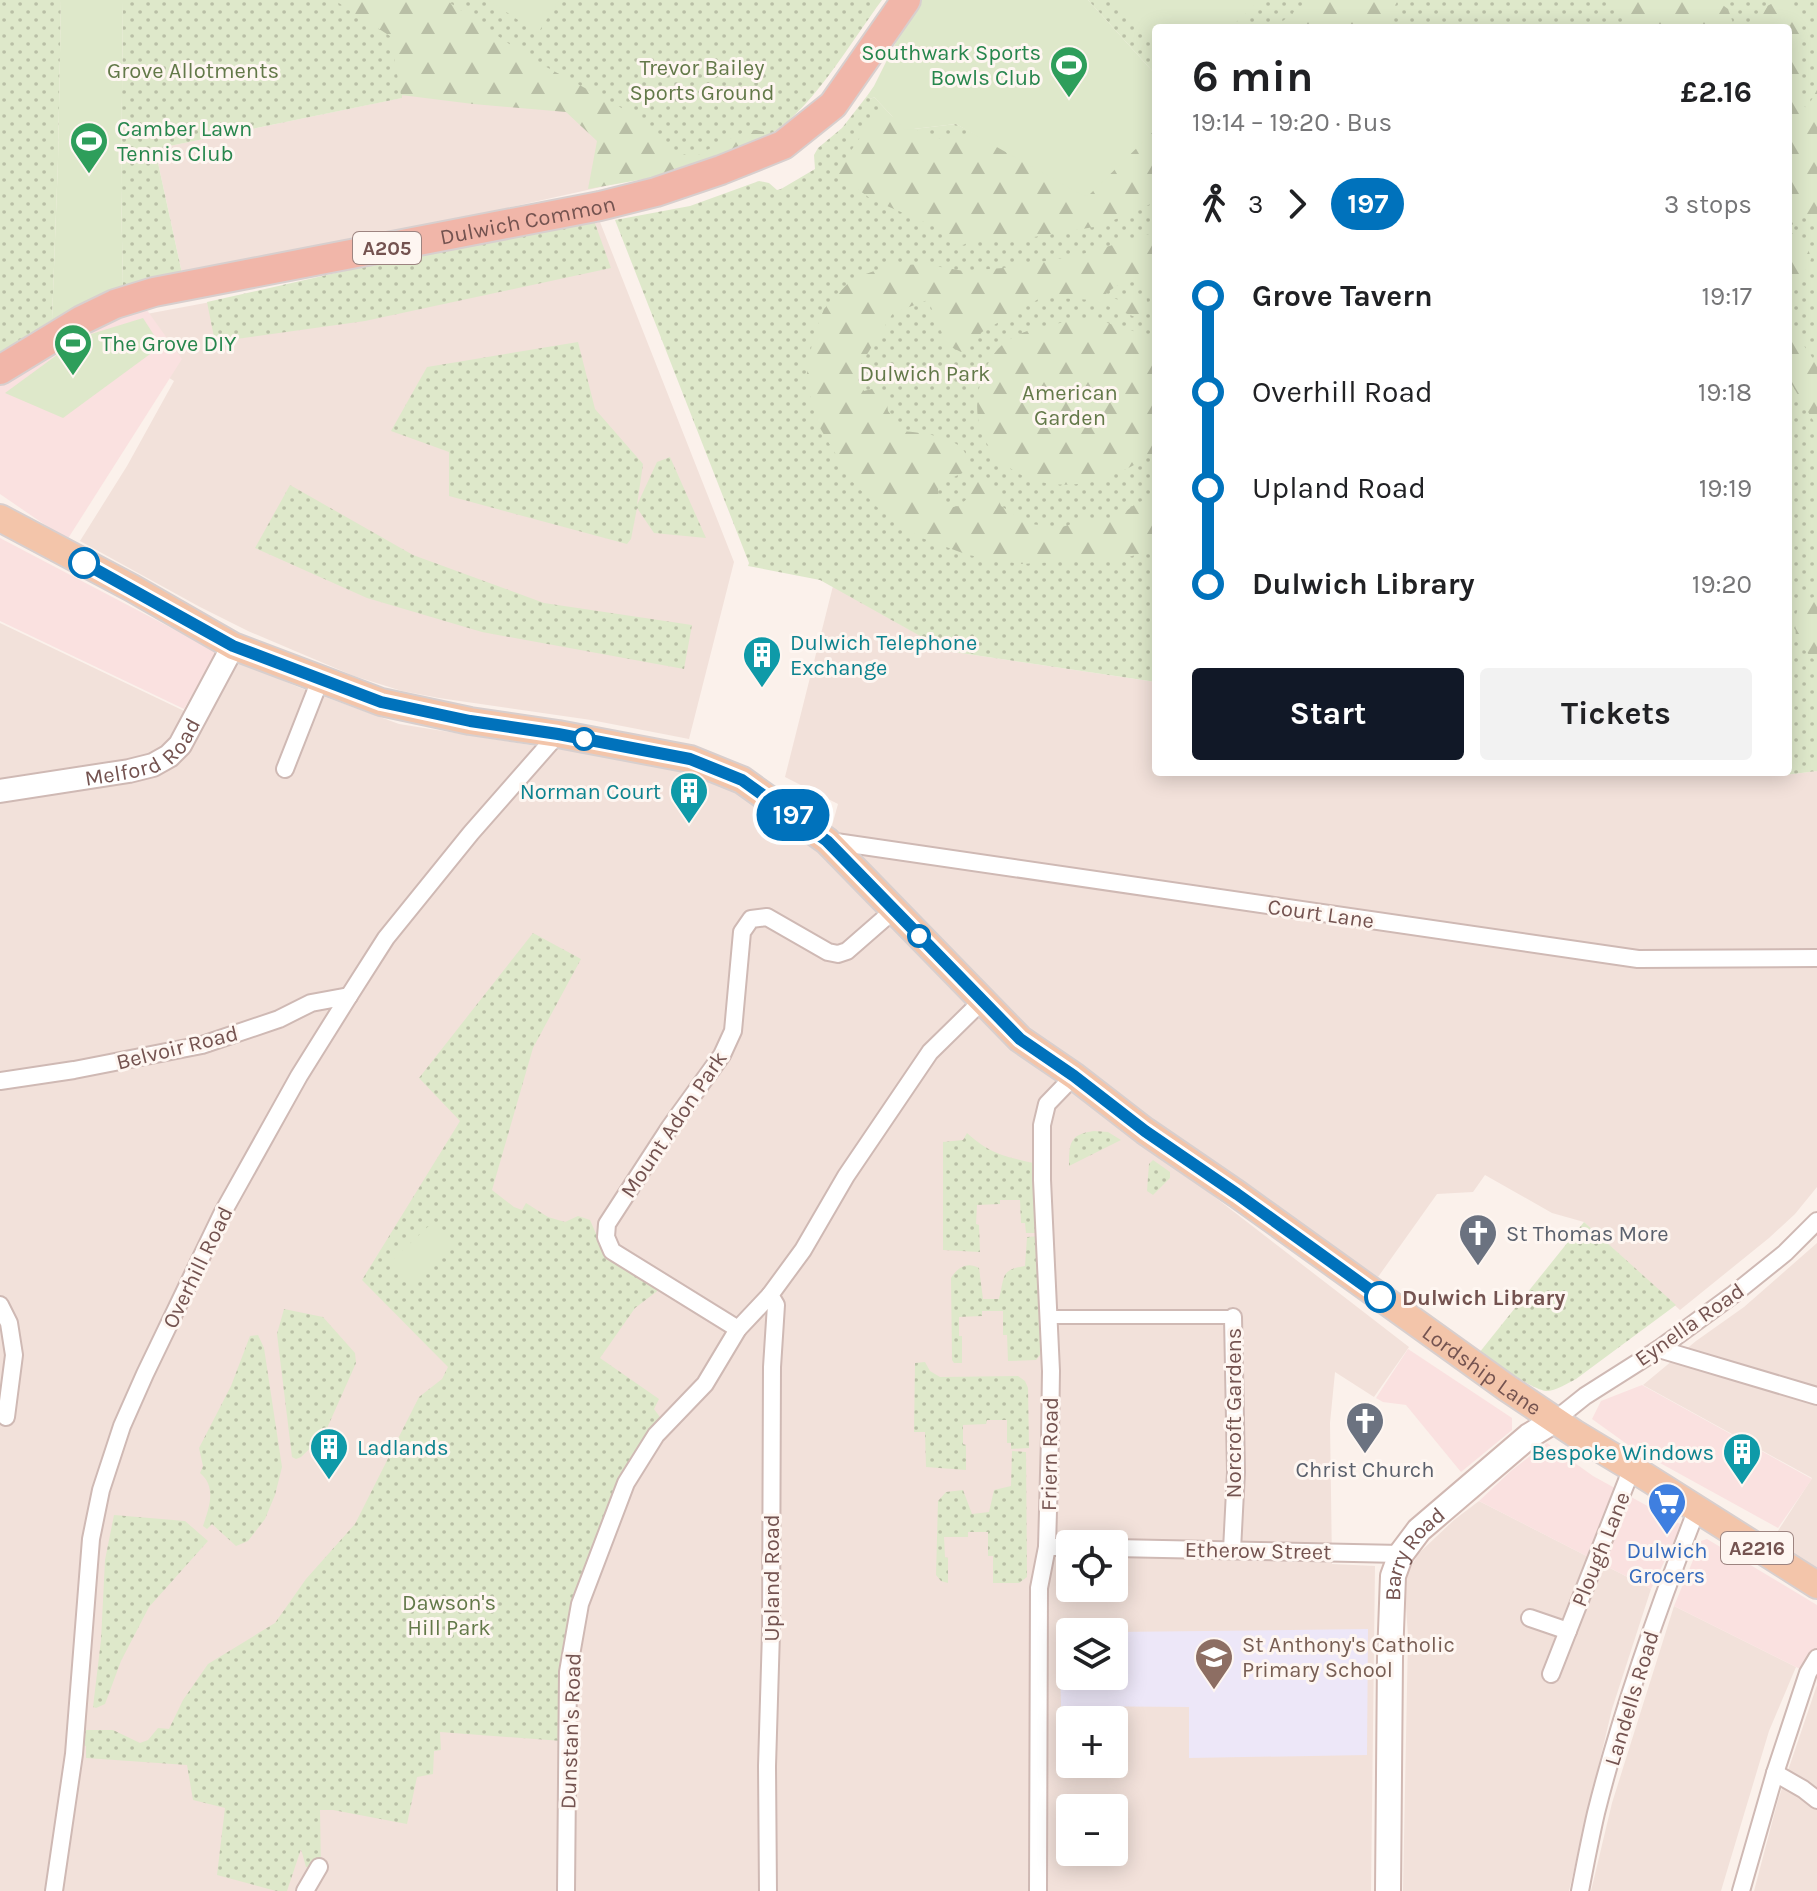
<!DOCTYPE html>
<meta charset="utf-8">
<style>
:root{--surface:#fff;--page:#f2f2f2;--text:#202124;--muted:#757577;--accent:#111827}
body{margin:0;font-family:Karla,sans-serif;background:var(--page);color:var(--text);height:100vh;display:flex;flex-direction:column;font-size:30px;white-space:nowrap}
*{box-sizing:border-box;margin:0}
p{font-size:26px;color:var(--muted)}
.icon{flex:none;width:44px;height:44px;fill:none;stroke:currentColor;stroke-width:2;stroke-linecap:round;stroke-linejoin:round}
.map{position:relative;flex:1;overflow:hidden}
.details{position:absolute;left:1152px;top:24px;width:640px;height:752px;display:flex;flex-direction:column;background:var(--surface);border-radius:8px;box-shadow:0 4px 20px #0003}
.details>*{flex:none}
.badge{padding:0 16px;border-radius:26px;font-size:28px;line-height:52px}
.buttons{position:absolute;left:1056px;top:1530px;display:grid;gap:16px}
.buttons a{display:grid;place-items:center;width:72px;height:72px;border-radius:8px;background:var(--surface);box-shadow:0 4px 20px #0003;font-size:40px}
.map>.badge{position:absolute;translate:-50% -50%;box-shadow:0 0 0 4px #fff}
.legs{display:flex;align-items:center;gap:12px;height:88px;padding:0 40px;font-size:26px}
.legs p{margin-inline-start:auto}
.head{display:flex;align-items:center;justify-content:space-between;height:136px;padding:0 40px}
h1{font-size:44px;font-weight:700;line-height:60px}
.button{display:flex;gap:16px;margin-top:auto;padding:16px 40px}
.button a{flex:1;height:92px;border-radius:8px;background:var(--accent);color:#fff;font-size:32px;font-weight:700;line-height:92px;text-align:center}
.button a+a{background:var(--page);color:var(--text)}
ul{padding:0 40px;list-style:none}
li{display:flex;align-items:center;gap:28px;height:96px;font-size:30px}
li i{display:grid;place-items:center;width:12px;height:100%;margin:0 10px;background:currentColor}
li i::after{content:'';width:20px;height:20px;margin:-10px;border:6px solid;border-radius:50%;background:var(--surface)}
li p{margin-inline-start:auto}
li:first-child i{background:linear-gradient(#0000 50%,currentColor 0)}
li:last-child i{background:linear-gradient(currentColor 50%,#0000 0)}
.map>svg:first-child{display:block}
.residential{fill:#f2e1da;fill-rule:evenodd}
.commercial{fill:#fae1e0}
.education{fill:#ede7f8}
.green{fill:url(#green-dots)}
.forest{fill:url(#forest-firs)}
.pitch{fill:#dee8ca}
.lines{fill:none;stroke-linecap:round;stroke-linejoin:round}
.pedestrian-casing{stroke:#cfb9b4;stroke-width:16}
.minor-casing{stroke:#cfb9b4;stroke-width:20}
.tertiary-casing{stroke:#cfb9b4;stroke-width:26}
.secondary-casing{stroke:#d1b8b2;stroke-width:28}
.primary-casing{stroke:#d8cfce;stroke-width:30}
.trunk-casing{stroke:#d8cfce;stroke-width:32}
.pedestrian{stroke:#fff;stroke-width:12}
.minor{stroke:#fff;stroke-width:16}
.tertiary{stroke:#fff;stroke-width:22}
.secondary{stroke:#fff;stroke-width:24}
.primary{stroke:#f3c5aa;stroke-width:26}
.trunk{stroke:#f1b6a9;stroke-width:28}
.line-1-casing{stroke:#fff;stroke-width:18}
.line-1{stroke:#0072bc;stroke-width:12}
.stop-1-dot{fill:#fff;stroke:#0072bc;stroke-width:4}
.labels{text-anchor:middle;stroke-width:6;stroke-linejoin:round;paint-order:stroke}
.shield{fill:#fef6f1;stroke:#9d8480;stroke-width:2}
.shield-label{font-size:20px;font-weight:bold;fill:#745350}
.leisure-label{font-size:22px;fill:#27864d;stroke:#fef6f1;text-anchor:start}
.park-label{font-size:22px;fill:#637949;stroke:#fef6f1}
.street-label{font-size:22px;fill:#745350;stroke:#fef6f1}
.culture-label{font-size:22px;fill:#0d838f;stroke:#fef6f1;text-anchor:start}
.worship-label{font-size:22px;fill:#5b616d;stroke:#fef6f1;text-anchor:start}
.stop-label{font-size:22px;font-weight:bold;fill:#745350;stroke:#fef6f1;text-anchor:start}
.shop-label{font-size:22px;fill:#366cbe;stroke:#fef6f1}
.education-label{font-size:22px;fill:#785e54;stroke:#fef6f1;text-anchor:start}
</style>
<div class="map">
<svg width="1817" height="1891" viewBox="0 0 1817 1891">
<defs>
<pattern id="green-dots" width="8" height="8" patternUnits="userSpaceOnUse" patternTransform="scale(2)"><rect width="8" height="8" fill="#dee8ca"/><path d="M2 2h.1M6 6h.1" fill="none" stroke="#b9bfa6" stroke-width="1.8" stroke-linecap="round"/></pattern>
<pattern id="forest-firs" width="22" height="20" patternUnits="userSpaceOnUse" patternTransform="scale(2)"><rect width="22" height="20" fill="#dee8ca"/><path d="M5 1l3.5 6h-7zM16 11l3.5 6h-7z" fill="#b9bfa6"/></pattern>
</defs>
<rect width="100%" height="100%" fill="#fbf1eb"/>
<g class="residential">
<polygon points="415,0 686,168 400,232 183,278 155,149 401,98"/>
<polygon points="600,222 734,562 689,739 591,720 439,698 402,691 354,676 248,631 200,607 80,541 127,466 174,381 141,360 141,315 365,273"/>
<polygon points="833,586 947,651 1156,682 1156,772 1764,772 1785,775 1817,771 1817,1187 1795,1214 1769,1238 1680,1310 1584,1222 1552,1213 1485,1175 1473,1192 1437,1194 1378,1277 1023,1033 830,833 838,804 785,777"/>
<path d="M0,623l203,97 36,-58 59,25 101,37 150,24 144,16 130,82 191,196 395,305 -35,50 -39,-25 -5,51 2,141 43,2 -4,325h-1371zM1070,1544h44v44h-44zM1070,1632h44v44h-44zM1070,1720h44v44h-44zM1070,1808h44v44h-44z"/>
<polygon points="1817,1243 1817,1583 1765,1551 1812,1478 1643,1385 1696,1341 1744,1307"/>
<polygon points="1479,1501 1651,1589 1612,1709 1569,1891 1403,1891 1408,1636 1404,1580 1418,1554 1454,1520"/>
<polygon points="1674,1606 1796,1667 1769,1731 1721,1891 1591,1891 1612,1803"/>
<polygon points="1817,1685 1817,1891 1754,1891 1778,1800"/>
</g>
<g class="commercial">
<polygon points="144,306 182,359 67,540 0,494 0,382 88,322"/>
<polygon points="0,538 217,652 184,709 0,621"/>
<polygon points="1408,1349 1512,1418 1512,1430 1461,1472 1406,1405 1383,1402 1376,1398"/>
<polygon points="1642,1385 1812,1479 1778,1528 1631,1447 1592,1419 1601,1401"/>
<polygon points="1547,1443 1593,1476 1682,1525 1651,1589 1479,1501 1512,1470"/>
<polygon points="1707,1539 1817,1605 1817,1657 1808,1673 1674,1606 1701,1541"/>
</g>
<polygon class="education" points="1368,1629 1367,1755 1189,1758 1189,1707 1061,1706 1059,1633 1070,1633 1070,1676 1114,1676 1114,1632"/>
<g class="green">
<polygon points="0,0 61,0 58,160 52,320 0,353"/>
<polygon points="123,0 347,0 405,32 402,98 155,149 183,278 123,290 121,189"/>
<path d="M415,0h467c-30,40 -68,107 -110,133 -26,15 -57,25 -86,35z"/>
<polygon points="1088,0 1817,0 1817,771 1785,775 1764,772 1788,772 1788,28 1156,28 1156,75"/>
<polygon points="867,96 871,99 874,97 905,130 956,124 994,144 1156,129 1156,682 947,651 820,580 748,566 749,563 615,220 690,206 759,181 769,183 777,190 781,189 815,169 814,155 818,148 842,128"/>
<polygon points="592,215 611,268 365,321 215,342 207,302"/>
<polygon points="578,342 595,409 643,464 637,505 657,462 670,457 706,538 654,533 637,508 631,539 627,544 449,496 449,452 391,431 427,367"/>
<polygon points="290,485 413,555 544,603 692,625 684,669 482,632 367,598 255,548"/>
<polygon points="533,933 581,959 533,1048 492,1190 514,1207 522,1210 526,1203 548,1217 565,1222 578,1216 590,1220 604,1252 664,1283 664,1286 635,1308 600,1358 659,1399 654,1409 665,1424 631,1485 586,1602 562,1741 440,1732 441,1750 434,1751 433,1774 417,1777 407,1824 333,1810 320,1810 321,1868 306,1867 301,1849 287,1891 276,1891 217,1875 225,1808 193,1800 187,1765 86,1758 86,1746 82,1745 85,1730 113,1730 140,1743 148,1740 158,1728 169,1729 183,1700 208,1664 275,1623 306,1579 355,1524 419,1397 442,1379 448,1367 362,1280 460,1121 419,1078"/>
<path d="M1094,1131l14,1 13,8 -52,26c0,-22 0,-32 25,-35z"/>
<path d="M967,1133c24,22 40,24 71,31l2,69h-14l-1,-10h-4l-1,-23h-20v4l-23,1 -1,19 3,1 1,27 -37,-2v-108l20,-2z"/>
<polygon points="1153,1160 1170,1172 1170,1178 1153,1195 1147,1191 1149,1164"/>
<path d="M1584,1222l92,83 -100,74c-8,4 -20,12 -30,12 -13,-1 -54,-30 -67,-38z"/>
<path d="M1040,1236v119l-4,5 -28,1 -1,-26h-4v-24h-21v5l-23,1v19h3v27h-8l-2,-3 -1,-82c6,-10 16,-17 28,-10l4,31h16c6,-23 1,-29 26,-33l2,-29z"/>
<polygon points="284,1309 323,1317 355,1353 356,1363 324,1435 301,1457 296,1459 292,1457 277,1334"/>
<path d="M258,1335l6,13 18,119 -7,28 -10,24 -17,22 -12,5 -24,-22 -5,5 -4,-3c6,-18 14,-39 -3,-53l3,-7 -4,-18 32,-62 19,-50z"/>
<polygon points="925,1362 930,1371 940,1377 1018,1376 1025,1381 1028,1388 1029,1448 1011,1449 1011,1443 1007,1443 1007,1420 987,1420 986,1424 963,1425 963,1444 966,1445 966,1470 926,1467 925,1432 914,1432 915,1363"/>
<polygon points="1012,1451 1026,1452 1027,1577 1019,1583 993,1583 993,1556 988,1556 988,1532 968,1532 968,1537 944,1537 945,1557 948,1558 948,1583 941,1581 936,1575 938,1501 946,1492 963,1490 972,1514 989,1512 994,1490 1011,1486"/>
<polygon points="114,1515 185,1521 208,1541 149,1607 121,1661 105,1704 96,1708 93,1707 101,1640 105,1560"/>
</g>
<g class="forest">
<polygon points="334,0 446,0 528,57 640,118 672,150 685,155 698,155 722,142 748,131 756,130 764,132 765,138 713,162 650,178 588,189 597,141 566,112 473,104 401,95 390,36"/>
<polygon points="1309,0 1401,0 1397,2 1382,28 1274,28"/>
<polygon points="1612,0 1716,0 1728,9 1733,23 1731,28 1634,28"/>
<polygon points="1779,0 1786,0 1800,14 1801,104 1807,108 1817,90 1817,221 1807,214 1796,221 1789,228 1797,241 1808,248 1811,259 1805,271 1793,283 1788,281 1788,28 1756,28 1767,6"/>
<polygon points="879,109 933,139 964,135 1012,142 1156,128 1156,200 1153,203 1100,226 1022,239 978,238 963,245 948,242 940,229 871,199 836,173"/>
<path d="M1156,232v50l-8,5 -16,-11 -26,17c15,14 24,1 40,1l1,9 -5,13 -7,1 -42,-17 -51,-3 -60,35 -13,16 -8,4 -14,-7 -19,-45 -35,13 -34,54 -1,15 6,9 12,-3 10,8 2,15 15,20c17,2 60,5 64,27 1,4 0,9 0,13l-24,11 -5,7 1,10 9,9 11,-2 10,-9 -2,-8 4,-9 14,-5 10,15 6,16 28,18 33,3 29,-9 22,4c12,-10 27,-25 43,-23v51l-32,8 -103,6 -53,-9 -49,-18 -42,-30 -26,-27 -34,-57 -11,-43 7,-43 11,-28 28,-30 36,-13 35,-2 41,7 39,-3 73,-12z"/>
<path d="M1071,321h30l55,17v114c-24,15 -49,29 -78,32 -62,7 -116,-39 -97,-103 5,-16 13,-31 26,-40 19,-13 43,-16 64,-20z"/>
<path d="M1788,326c12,10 18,25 29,37v64l-29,-49z"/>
<polygon points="1817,596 1817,663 1796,641 1795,618 1800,602"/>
</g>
<g class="pitch">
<polygon points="61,0 123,0 121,189 123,290 103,295 52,320 58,160"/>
<polygon points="488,0 559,0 538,33"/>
<polygon points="921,0 1088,0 1156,75 1156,129 1088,196 1082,195 956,124 905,130 874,97 871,99 867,96 874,86 903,28"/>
<polygon points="1115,0 1254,0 1257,3 1230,28 1156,28 1156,45"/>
<polygon points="143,318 161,346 63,418 5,393 61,352 91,334"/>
<polygon points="434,1221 456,1243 415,1284 391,1261"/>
</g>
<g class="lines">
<g class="pedestrian-casing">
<polyline id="pedestrian" points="1048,1317 1233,1317"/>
</g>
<g class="minor-casing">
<g id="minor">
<polyline points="285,769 320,680"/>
<polyline points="829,841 1638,959 1817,958"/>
<polyline points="0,1081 74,1070 202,1045 279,1019 311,1003 349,996"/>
<polyline points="0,1305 9,1323 14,1355 6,1417"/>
<polyline points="738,1329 612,1251 606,1237 607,1224 670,1127 722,1055 733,1031 742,932 751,919 767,917 828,952 838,954 847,951 894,910"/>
<polyline points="1659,1349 1817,1396"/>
<polyline points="1555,1420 1585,1396 1659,1349 1734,1294 1785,1253 1817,1221"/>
<polyline points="1047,1547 1070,1547"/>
<polyline points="1114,1548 1401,1554"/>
<polyline points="1232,1550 1236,1472 1233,1317"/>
<polyline points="1530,1618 1568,1631"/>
<polyline points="1551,1674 1632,1468"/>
<polyline points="1775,1773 1803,1789 1817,1800"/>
<polyline points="54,1891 74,1754 91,1539 101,1490 122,1426 145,1374 222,1214 299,1076 349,996 386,938 471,833 558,734"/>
<polyline points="305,1891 319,1867"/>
<polyline points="566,1891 568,1672 580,1604 626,1483 656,1435 705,1384 738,1329 770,1295"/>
<polyline points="768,1891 767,1766 771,1632 772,1367 776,1305 770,1295 803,1250 846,1176 930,1052 982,1001"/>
<polyline points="1038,1891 1039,1588 1047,1547 1050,1437 1051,1371 1042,1180 1042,1125 1047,1104 1074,1076"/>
<path d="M1580,1891c5,-26 10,-52 16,-78 26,-104 62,-205 101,-304"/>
<polyline points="1741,1891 1775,1773 1808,1673 1817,1658"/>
</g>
</g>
<g class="tertiary-casing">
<g id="tertiary">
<path id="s1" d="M0,791l129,-20 24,-6 16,-9 11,-11 53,-99"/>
</g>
</g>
<g class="secondary-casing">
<g id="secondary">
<path id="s2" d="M1388,1891l2,-233 3,-82 8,-22 18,-24 110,-94 26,-16"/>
</g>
</g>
<g class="primary-casing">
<g id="primary">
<path id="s3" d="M0,518l132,70 101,58 148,56 89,19 88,13 132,25 52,21 85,61 193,198 54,37 71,55 92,63 270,194 67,45 58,35 185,117"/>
</g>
</g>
<g class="trunk-casing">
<g id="trunk">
<path id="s4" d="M0,370l82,-50 33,-16 39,-12 446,-86 56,-14 65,-22 62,-25 50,-40 73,-105"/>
</g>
</g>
<use href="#pedestrian" class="pedestrian"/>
<use href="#minor" class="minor"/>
<use href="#tertiary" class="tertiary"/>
<use href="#secondary" class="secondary"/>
<use href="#primary" class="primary"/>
<use href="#trunk" class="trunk"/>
</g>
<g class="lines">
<g class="line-1-casing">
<polyline id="line-1" points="84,563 233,646 381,702 470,721 558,734 690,759 742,780 827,841 1020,1039 1074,1076 1145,1131 1237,1194 1380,1297"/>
</g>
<use href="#line-1" class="line-1"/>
</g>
<defs>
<g id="stadium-pin" transform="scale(2)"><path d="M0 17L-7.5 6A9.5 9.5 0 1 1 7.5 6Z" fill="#2e9e5b" stroke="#fef6f1"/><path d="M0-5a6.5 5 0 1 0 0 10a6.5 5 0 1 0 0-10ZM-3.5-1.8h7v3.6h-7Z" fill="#fff"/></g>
<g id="building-pin" transform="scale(2)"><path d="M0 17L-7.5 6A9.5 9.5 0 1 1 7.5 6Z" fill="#0f9aa8" stroke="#fef6f1"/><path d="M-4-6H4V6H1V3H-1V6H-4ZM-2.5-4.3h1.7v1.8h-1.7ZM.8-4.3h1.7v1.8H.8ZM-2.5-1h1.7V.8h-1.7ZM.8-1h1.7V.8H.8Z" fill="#fff"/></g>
<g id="church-pin" transform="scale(2)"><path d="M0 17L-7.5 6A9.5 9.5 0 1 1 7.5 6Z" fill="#6b7280" stroke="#fef6f1"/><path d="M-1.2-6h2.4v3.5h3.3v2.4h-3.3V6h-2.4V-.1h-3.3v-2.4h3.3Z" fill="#fff"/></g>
<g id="supermarket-pin" transform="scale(2)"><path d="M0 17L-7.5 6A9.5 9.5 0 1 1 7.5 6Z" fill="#3f7fe0" stroke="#fef6f1"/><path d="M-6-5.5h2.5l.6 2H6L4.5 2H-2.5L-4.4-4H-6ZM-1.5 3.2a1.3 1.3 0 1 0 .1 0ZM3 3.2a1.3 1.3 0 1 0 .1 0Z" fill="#fff"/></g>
<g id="school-pin" transform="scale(2)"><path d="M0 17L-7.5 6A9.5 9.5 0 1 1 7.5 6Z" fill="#8d6e63" stroke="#fef6f1"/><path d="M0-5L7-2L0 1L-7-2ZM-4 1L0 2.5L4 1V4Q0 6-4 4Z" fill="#fff"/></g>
</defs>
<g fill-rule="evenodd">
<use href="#stadium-pin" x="1069" y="65"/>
<use href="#stadium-pin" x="89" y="141"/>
<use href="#stadium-pin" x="73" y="343"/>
<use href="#building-pin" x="762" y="655"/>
<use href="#building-pin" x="689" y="791"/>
<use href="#church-pin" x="1478" y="1233"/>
<use href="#church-pin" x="1365" y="1421"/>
<use href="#building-pin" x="329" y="1447"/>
<use href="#building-pin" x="1742" y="1452"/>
<use href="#supermarket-pin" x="1667" y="1502"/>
<use href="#school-pin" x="1214" y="1657"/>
</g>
<g class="stop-1-dot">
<circle cx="84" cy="563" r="14"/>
<circle cx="584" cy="739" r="10"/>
<circle cx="919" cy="936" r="10"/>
<circle cx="1380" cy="1297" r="14"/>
</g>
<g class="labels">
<g class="shield">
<rect x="353" y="232" width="68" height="32" rx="6"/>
<rect x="1721" y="1532" width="72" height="32" rx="6"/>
</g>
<g class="shield-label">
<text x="387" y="255">A205</text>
<text x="1757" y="1555">A2216</text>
</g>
<g class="leisure-label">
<text x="1041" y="60" text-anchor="end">Southwark Sports<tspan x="1041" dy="25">Bowls Club</tspan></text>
<text x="117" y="136">Camber Lawn<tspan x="117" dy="25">Tennis Club</tspan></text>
<text x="101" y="351">The Grove DIY</text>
</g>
<g class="park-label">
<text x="702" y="75">Trevor Bailey<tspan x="702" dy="25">Sports Ground</tspan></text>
<text x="193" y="78">Grove Allotments</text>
<text x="925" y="381">Dulwich Park</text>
<text x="1070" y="400">American<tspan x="1070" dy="25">Garden</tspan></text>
<text x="449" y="1610">Dawson's<tspan x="449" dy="25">Hill Park</tspan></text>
</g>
<g class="street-label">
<text dy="8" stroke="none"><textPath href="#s4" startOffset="554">Dulwich Common</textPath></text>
<text dy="8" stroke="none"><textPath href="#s1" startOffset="152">Melford Road</textPath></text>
<text transform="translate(1321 913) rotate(8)" y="8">Court Lane</text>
<text transform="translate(177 1047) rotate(-14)" y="8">Belvoir Road</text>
<text transform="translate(673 1124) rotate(-56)" y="8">Mount Adon Park</text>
<text transform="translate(197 1267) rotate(-64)" y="8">Overhill Road</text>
<text transform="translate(1689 1324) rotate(-35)" y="8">Eynella Road</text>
<text dy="8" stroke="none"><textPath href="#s3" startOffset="1744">Lordship Lane</textPath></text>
<text transform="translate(1233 1413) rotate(-90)" y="8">Norcroft Gardens</text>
<text transform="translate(1049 1454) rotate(-89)" y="8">Friern Road</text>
<text transform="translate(1600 1549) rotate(-68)" y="8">Plough Lane</text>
<text transform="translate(1258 1550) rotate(1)" y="8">Etherow Street</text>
<text dy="8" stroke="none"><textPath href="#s2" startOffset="344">Barry Road</textPath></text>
<text transform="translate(771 1578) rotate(-90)" y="8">Upland Road</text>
<text transform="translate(1631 1698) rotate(-73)" y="8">Landells Road</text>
<text transform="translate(570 1731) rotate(-88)" y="8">Dunstan's Road</text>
</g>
<g class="culture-label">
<text x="790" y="650">Dulwich Telephone<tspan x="790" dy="25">Exchange</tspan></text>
<text x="661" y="799" text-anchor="end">Norman Court</text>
<text x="357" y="1455">Ladlands</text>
<text x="1714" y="1460" text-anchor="end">Bespoke Windows</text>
</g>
<g class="worship-label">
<text x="1506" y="1241">St Thomas More</text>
<text x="1365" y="1477" text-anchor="middle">Christ Church</text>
</g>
<g class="stop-label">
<text x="1402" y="1305">Dulwich Library</text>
</g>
<g class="shop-label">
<text x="1667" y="1558">Dulwich<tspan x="1667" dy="25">Grocers</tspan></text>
</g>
<g class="education-label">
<text x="1242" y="1652">St Anthony's Catholic<tspan x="1242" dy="25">Primary School</tspan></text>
</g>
</g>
</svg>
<div class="buttons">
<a><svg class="icon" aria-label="locate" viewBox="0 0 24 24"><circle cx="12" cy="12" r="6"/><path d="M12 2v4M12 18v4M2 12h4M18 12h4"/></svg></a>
<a><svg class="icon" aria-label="layers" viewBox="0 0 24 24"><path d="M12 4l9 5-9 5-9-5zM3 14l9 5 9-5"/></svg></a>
<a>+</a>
<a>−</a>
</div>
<b class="badge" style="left:793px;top:815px;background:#0072bc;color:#fff">197</b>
<section class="details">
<div class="head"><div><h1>6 min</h1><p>19:14 – 19:20 · Bus</p></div><b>£2.16</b></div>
<div class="legs"><svg class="icon" aria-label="walk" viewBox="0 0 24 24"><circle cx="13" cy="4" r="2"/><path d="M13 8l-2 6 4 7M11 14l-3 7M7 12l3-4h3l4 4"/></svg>3<svg class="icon" aria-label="forward" viewBox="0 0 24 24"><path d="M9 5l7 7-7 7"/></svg><b class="badge" style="background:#0072bc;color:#fff">197</b><p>3 stops</p></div>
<ul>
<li><i style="color:#0072bc"></i><b>Grove Tavern</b><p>19:17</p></li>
<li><i style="color:#0072bc"></i><span>Overhill Road</span><p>19:18</p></li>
<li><i style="color:#0072bc"></i><span>Upland Road</span><p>19:19</p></li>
<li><i style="color:#0072bc"></i><b>Dulwich Library</b><p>19:20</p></li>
</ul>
<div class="button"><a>Start</a><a>Tickets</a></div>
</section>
</div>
